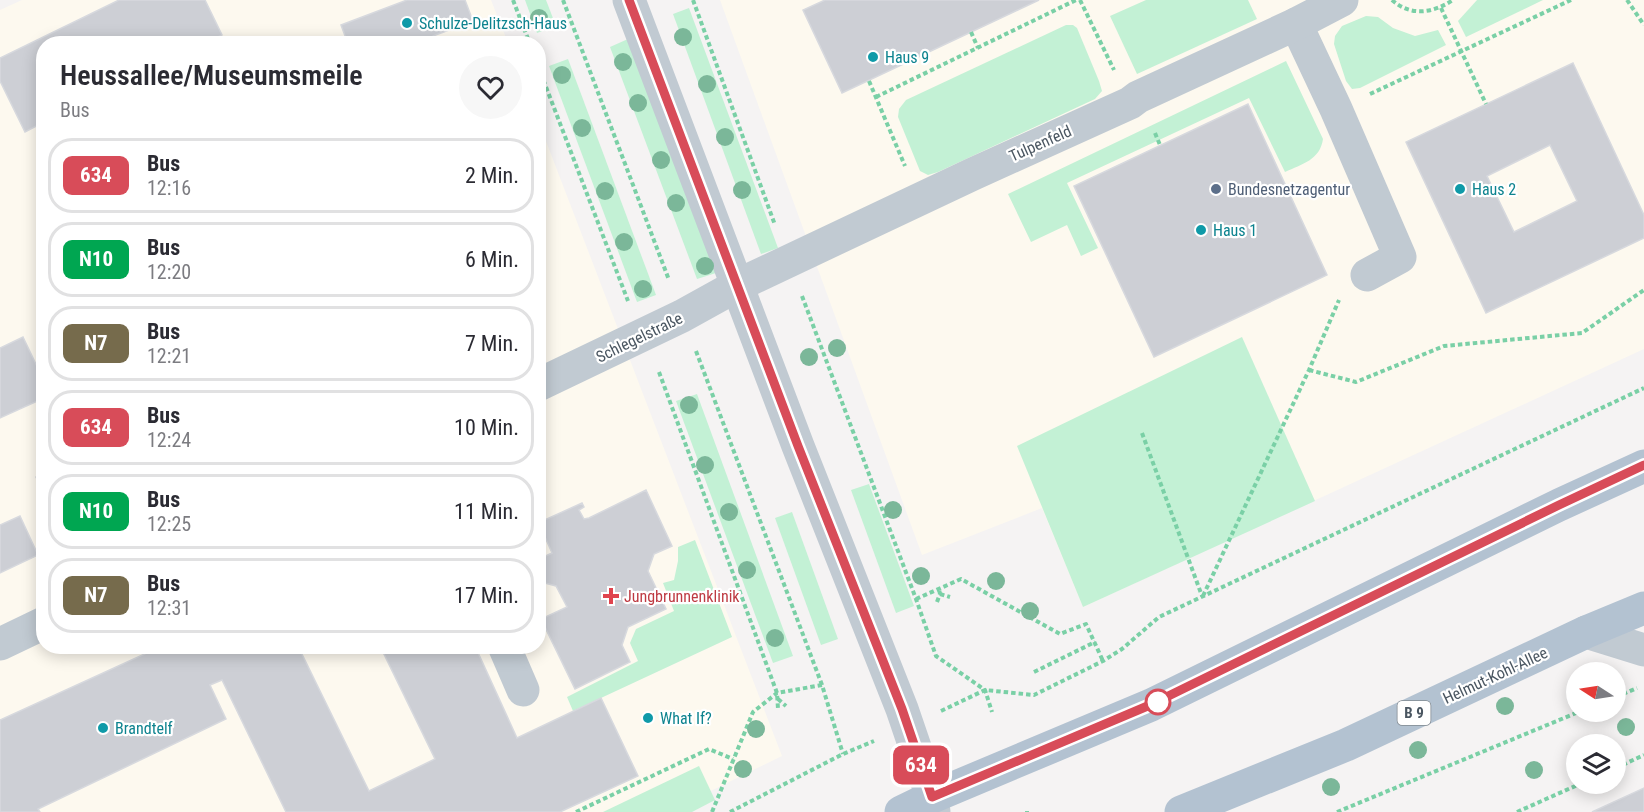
<!DOCTYPE html>
<html lang="de">
<meta charset="utf-8">
<style>
:root{--surface:#fff;--page:#f7f7f7;--text:#2b2b33;--muted:#7c7c81;--line:#e1e1e2}
body{margin:0;font-family:"Roboto Condensed",sans-serif;background:var(--page);color:var(--text);height:100vh;display:flex;flex-direction:column;font-size:22px;white-space:nowrap}
*{box-sizing:border-box;margin:0}
p{font-size:20px;color:var(--muted)}
.icon{flex:none;width:33px;height:33px;fill:none;stroke:currentColor;stroke-width:2;stroke-linecap:round;stroke-linejoin:round}
.map{position:relative;flex:1;overflow:hidden}
.drawer{position:absolute;left:36px;top:36px;width:510px;height:618px;display:flex;flex-direction:column;background:var(--surface);border-radius:24px;box-shadow:0 3px 15px #0003}
.drawer>*{flex:none}
.badge{padding:0 12px;border-radius:9px;font-size:21px;line-height:39px}
.needle{width:39px;rotate:282deg}
.fabs{position:absolute;left:1566px;top:662px;display:grid;gap:12px}
.fabs a{display:grid;place-items:center;width:60px;height:60px;border-radius:50%;background:var(--surface);box-shadow:0 3px 15px #0003;font-size:30px}
.map>.badge{position:absolute;translate:-50% -50%;box-shadow:0 0 0 3px #fff}
.round{display:grid;place-items:center;flex:none;width:63px;height:63px;border-radius:32px;background:var(--page)}
.headline{display:flex;align-items:center;justify-content:space-between;height:102px;padding:0 24px}
h1{font-size:28px;font-weight:600;line-height:45px}
ul{padding:0;list-style:none}
li{display:flex;align-items:center;gap:18px;height:75px;margin:0 12px 9px;padding:0 12px;border:3px solid var(--line);border-radius:24px}
li div{flex:1}
li b{display:block;font-size:22px}
li em{font-style:normal}
li .badge{min-width:66px;font-weight:700;text-align:center}
.map>svg:first-child{display:block}
.commercial{fill:#fdf9ef}
.green{fill:#c3f1d5}
.building{fill:#cdcfd5;stroke:#d7d9de;stroke-width:1.5;fill-rule:evenodd}
.lines{fill:none;stroke-linecap:round;stroke-linejoin:round}
.path{stroke:#7ad0a6;stroke-width:4;stroke-dasharray:4.5 3;stroke-linecap:butt}
.minor{stroke:#c1cad2;stroke-width:33}
.major{stroke:#b3c2d1;stroke-width:33}
.tree{fill:#7bb799}
.line-casing{stroke:#fff;stroke-width:14}
.line{stroke:#d84c59;stroke-width:9}
.culture-dot{fill:#0f9aa8;stroke:#fff;stroke-width:2}
.service-dot{fill:#5c6f8a;stroke:#fff;stroke-width:2}
.health-dot{fill:#e0444e;stroke:#fff;stroke-width:2}
.stop-dot{fill:#fff;stroke:#d84c59;stroke-width:3}
.labels{text-anchor:middle;stroke-width:4.5;stroke-linejoin:round;paint-order:stroke}
.shield{fill:#fff;stroke:#808990;stroke-width:1.5}
.shield-label{font-size:15px;font-weight:bold;fill:#4a5661}
.culture-label{font-size:16px;fill:#0d838f;stroke:#fff;text-anchor:start}
.street-label{font-size:16px;fill:#4a5661;stroke:#fff}
.service-label{font-size:16px;fill:#4e5e75;stroke:#fff;text-anchor:start}
.health-label{font-size:16px;fill:#be3a42;stroke:#fff;text-anchor:start}
</style>
<div class="map">
<svg width="1644" height="812" viewBox="0 0 1644 812">
<rect width="100%" height="100%" fill="#f5f3f3"/>
<g class="commercial">
<polygon points="22,0 491,0 508,43 44,44 44,646 538,646 539,123 782,756 668,812 0,812 0,10"/>
<polygon points="720,0 1644,0 1644,349 1083,607 1042,508 922,555"/>
</g>
<g class="green">
<polygon points="525,0 546,0 556,26 537,33"/>
<polygon points="1146,0 1248,0 1257,19 1137,74 1110,16"/>
<polygon points="1477,0 1543,0 1466,37 1458,21"/>
<polygon points="689,8 778,248 761,254 673,14"/>
<polygon points="1366,16 1378,17 1393,28 1415,36 1438,30 1446,45 1360,88 1352,89 1346,81 1334,44 1335,36 1342,26"/>
<polygon points="1066,25 1073,25 1077,28 1099,81 1102,91 1095,99 938,172 928,175 920,171 898,117 899,109 906,100"/>
<polygon points="628,39 716,273 697,279 610,47"/>
<polygon points="568,59 656,295 637,302 549,66"/>
<path d="M1286,61l37,78c-3,21 -21,25 -38,33l-36,-74 -182,85 31,65 -17,8 -14,-31 -36,17 -23,-48z"/>
<polygon points="1242,337 1315,501 1083,607 1017,446"/>
<polygon points="697,394 793,656 773,663 676,401"/>
<polygon points="869,484 914,606 896,613 851,490"/>
<polygon points="792,512 838,639 821,645 775,518"/>
<polygon points="695,540 732,637 573,711 567,697 638,661 630,643 636,629 674,611 663,583 674,580 678,561 678,547"/>
<polygon points="699,766 715,800 692,812 603,812"/>
</g>
<g class="building">
<polygon points="119,0 205,0 222,35 204,44 44,44 44,122 25,132 0,81 0,58"/>
<polygon points="407,0 465,0 473,21 433,36 436,44 348,44 341,25"/>
<polygon points="825,0 1039,0 842,93 803,10"/>
<path d="M1573,63l71,152v23l-158,75 -80,-171zM1550,145l27,56 -63,31 -27,-56z"/>
<polygon points="1248,104 1327,275 1154,357 1074,186"/>
<polygon points="23,337 44,381 44,398 0,418 0,348"/>
<polygon points="44,473 44,493 36,477"/>
<polygon points="646,490 672,546 654,554 648,571 666,609 628,627 622,645 630,662 575,689 541,619 567,607 556,586 545,583 541,580 538,576 538,562 541,558 552,553 541,528 538,529 538,523 582,503 584,507 579,510 584,519 589,518"/>
<polygon points="20,516 38,555 0,573 0,525"/>
<polygon points="162,646 298,646 369,791 435,759 380,646 475,646 517,738 601,698 638,776 560,812 286,812 222,680 210,685 226,719 38,809 40,812 0,812 0,720"/>
<polygon points="1644,788 1644,812 1592,812"/>
</g>
<g class="lines">
<g class="path">
<polyline points="513,0 530,44"/>
<polyline points="563,0 669,280"/>
<polyline points="693,0 775,225"/>
<polyline points="1080,0 1114,70"/>
<path d="M1392,0c19,17 41,13 61,0"/>
<polyline points="1627,0 1644,25"/>
<polyline points="1441,8 1486,104"/>
<polyline points="971,32 978,48"/>
<polyline points="538,66 628,301"/>
<polyline points="869,81 905,166"/>
<polyline points="1370,94 1571,0"/>
<polyline points="876,97 1076,0"/>
<polyline points="1155,133 1160,145"/>
<polyline points="802,296 916,599 936,656 985,690 992,712"/>
<polyline points="696,351 822,685 843,754"/>
<polyline points="1309,370 1356,382 1444,346 1582,333 1644,290"/>
<polyline points="659,372 777,693 778,709"/>
<polyline points="1142,433 1202,596"/>
<polyline points="940,594 950,597"/>
<polyline points="1203,596 1309,370 1339,300"/>
<polyline points="916,599 961,579 1060,634 1086,624 1103,661"/>
<polyline points="937,602 940,594 939,589"/>
<polyline points="1034,672 1095,642"/>
<polyline points="1616,697 1637,688"/>
<polyline points="778,699 786,706"/>
<polyline points="941,711 985,690 1034,695 1103,661 1122,649 1159,617 1644,388"/>
<polyline points="1616,768 1644,755"/>
<polyline points="1027,811 1027,812"/>
<polyline points="576,812 709,749 733,759"/>
<polyline points="712,812 753,712 777,693 822,685"/>
<polyline points="730,812 843,754 874,741"/>
<polyline points="1337,812 1581,711"/>
<polyline points="1517,812 1582,783"/>
</g>
<g class="minor">
<polyline points="629,0 798,446 902,709 932,797 934,812"/>
<polyline points="1296,24 1336,109 1400,257 1367,275"/>
<polyline points="538,385 682,316 738,285 973,174 1130,103 1138,97 1296,24 1342,0"/>
<polyline points="1586,632 1644,650"/>
<polyline points="0,644 44,623"/>
<polyline points="504,646 523,690"/>
</g>
<g class="major">
<polyline points="901,812 932,797 1151,705 1559,505 1644,466"/>
<polyline points="1181,812 1346,745 1586,632 1644,608"/>
</g>
</g>
<g class="tree">
<circle cx="539" cy="18" r="9"/>
<circle cx="683" cy="37" r="9"/>
<circle cx="623" cy="62" r="9"/>
<circle cx="562" cy="75" r="9"/>
<circle cx="707" cy="84" r="9"/>
<circle cx="638" cy="103" r="9"/>
<circle cx="582" cy="128" r="9"/>
<circle cx="725" cy="137" r="9"/>
<circle cx="661" cy="160" r="9"/>
<circle cx="742" cy="190" r="9"/>
<circle cx="605" cy="191" r="9"/>
<circle cx="676" cy="203" r="9"/>
<circle cx="624" cy="242" r="9"/>
<circle cx="705" cy="266" r="9"/>
<circle cx="643" cy="289" r="9"/>
<circle cx="837" cy="348" r="9"/>
<circle cx="809" cy="357" r="9"/>
<circle cx="689" cy="405" r="9"/>
<circle cx="705" cy="465" r="9"/>
<circle cx="893" cy="510" r="9"/>
<circle cx="729" cy="512" r="9"/>
<circle cx="747" cy="570" r="9"/>
<circle cx="921" cy="576" r="9"/>
<circle cx="996" cy="581" r="9"/>
<circle cx="1030" cy="611" r="9"/>
<circle cx="775" cy="638" r="9"/>
<circle cx="1505" cy="706" r="9"/>
<circle cx="1626" cy="727" r="9"/>
<circle cx="756" cy="729" r="9"/>
<circle cx="1418" cy="750" r="9"/>
<circle cx="743" cy="769" r="9"/>
<circle cx="1534" cy="770" r="9"/>
<circle cx="1331" cy="787" r="9"/>
</g>
<g class="lines">
<g class="line-casing">
<polyline id="line" points="629,0 798,446 902,709 932,797 1150,705 1559,505 1644,465"/>
</g>
<use href="#line" class="line"/>
</g>
<g class="culture-dot">
<circle cx="407" cy="23" r="6"/>
<circle cx="873" cy="57" r="6"/>
<circle cx="1460" cy="189" r="6"/>
<circle cx="1201" cy="230" r="6"/>
<circle cx="648" cy="718" r="6"/>
<circle cx="103" cy="728" r="6"/>
</g>
<circle class="service-dot" cx="1216" cy="189" r="6"/>
<path class="health-dot" d="M608 587h6v6h6v6h-6v6h-6v-6h-6v-6h6z"/>
<circle class="stop-dot" cx="1158" cy="702" r="12"/>
<g class="labels">
<rect class="shield" x="1397.5" y="701" width="33" height="24" rx="4.5"/>
<g class="shield-label">
<text x="1414" y="718">B 9</text>
</g>
<g class="culture-label">
<text x="419" y="29">Schulze-Delitzsch-Haus</text>
<text x="885" y="63">Haus 9</text>
<text x="1472" y="195">Haus 2</text>
<text x="1213" y="236">Haus 1</text>
<text x="660" y="724">What If?</text>
<text x="115" y="734">Brandtelf</text>
</g>
<g class="street-label">
<text transform="translate(1040 143) rotate(-24)" y="6">Tulpenfeld</text>
<text transform="translate(639 337) rotate(-26)" y="6">Schlegelstraße</text>
<text transform="translate(1495 675) rotate(-25)" y="6">Helmut-Kohl-Allee</text>
</g>
<g class="service-label">
<text x="1228" y="195">Bundesnetzagentur</text>
</g>
<g class="health-label">
<text x="624" y="602">Jungbrunnenklinik</text>
</g>
</g>
</svg>
<div class="fabs">
<a><svg class="needle" viewBox="-14 -14 28 28"><path d="M0-13l5 13h-10z" fill="#e53935"/><path d="M0 13l5-13h-10z" fill="#7c7c81"/></svg></a>
<a><svg class="icon" aria-label="layers" viewBox="0 0 24 24"><path d="M12 4l9 5-9 5-9-5zM3 14l9 5 9-5"/></svg></a>
</div>
<b class="badge" style="left:921px;top:765px;background:#d84c59;color:#fff">634</b>
<section class="drawer">
<div class="headline"><div><h1>Heussallee/Museumsmeile</h1><p>Bus</p></div><a class="round"><svg class="icon" aria-label="heart" viewBox="0 0 24 24"><path d="M12 20l-8-8c-3-5 5-10 8-4 3-6 11-1 8 4z"/></svg></a></div>
<ul>
<li><span class="badge" style="background:#d84c59;color:#fff">634</span><div><b>Bus</b><p>12:16</p></div><em>2 Min.</em></li>
<li><span class="badge" style="background:#00a651;color:#fff">N10</span><div><b>Bus</b><p>12:20</p></div><em>6 Min.</em></li>
<li><span class="badge" style="background:#766b4c;color:#fff">N7</span><div><b>Bus</b><p>12:21</p></div><em>7 Min.</em></li>
<li><span class="badge" style="background:#d84c59;color:#fff">634</span><div><b>Bus</b><p>12:24</p></div><em>10 Min.</em></li>
<li><span class="badge" style="background:#00a651;color:#fff">N10</span><div><b>Bus</b><p>12:25</p></div><em>11 Min.</em></li>
<li><span class="badge" style="background:#766b4c;color:#fff">N7</span><div><b>Bus</b><p>12:31</p></div><em>17 Min.</em></li>
</ul>
</section>
</div>
